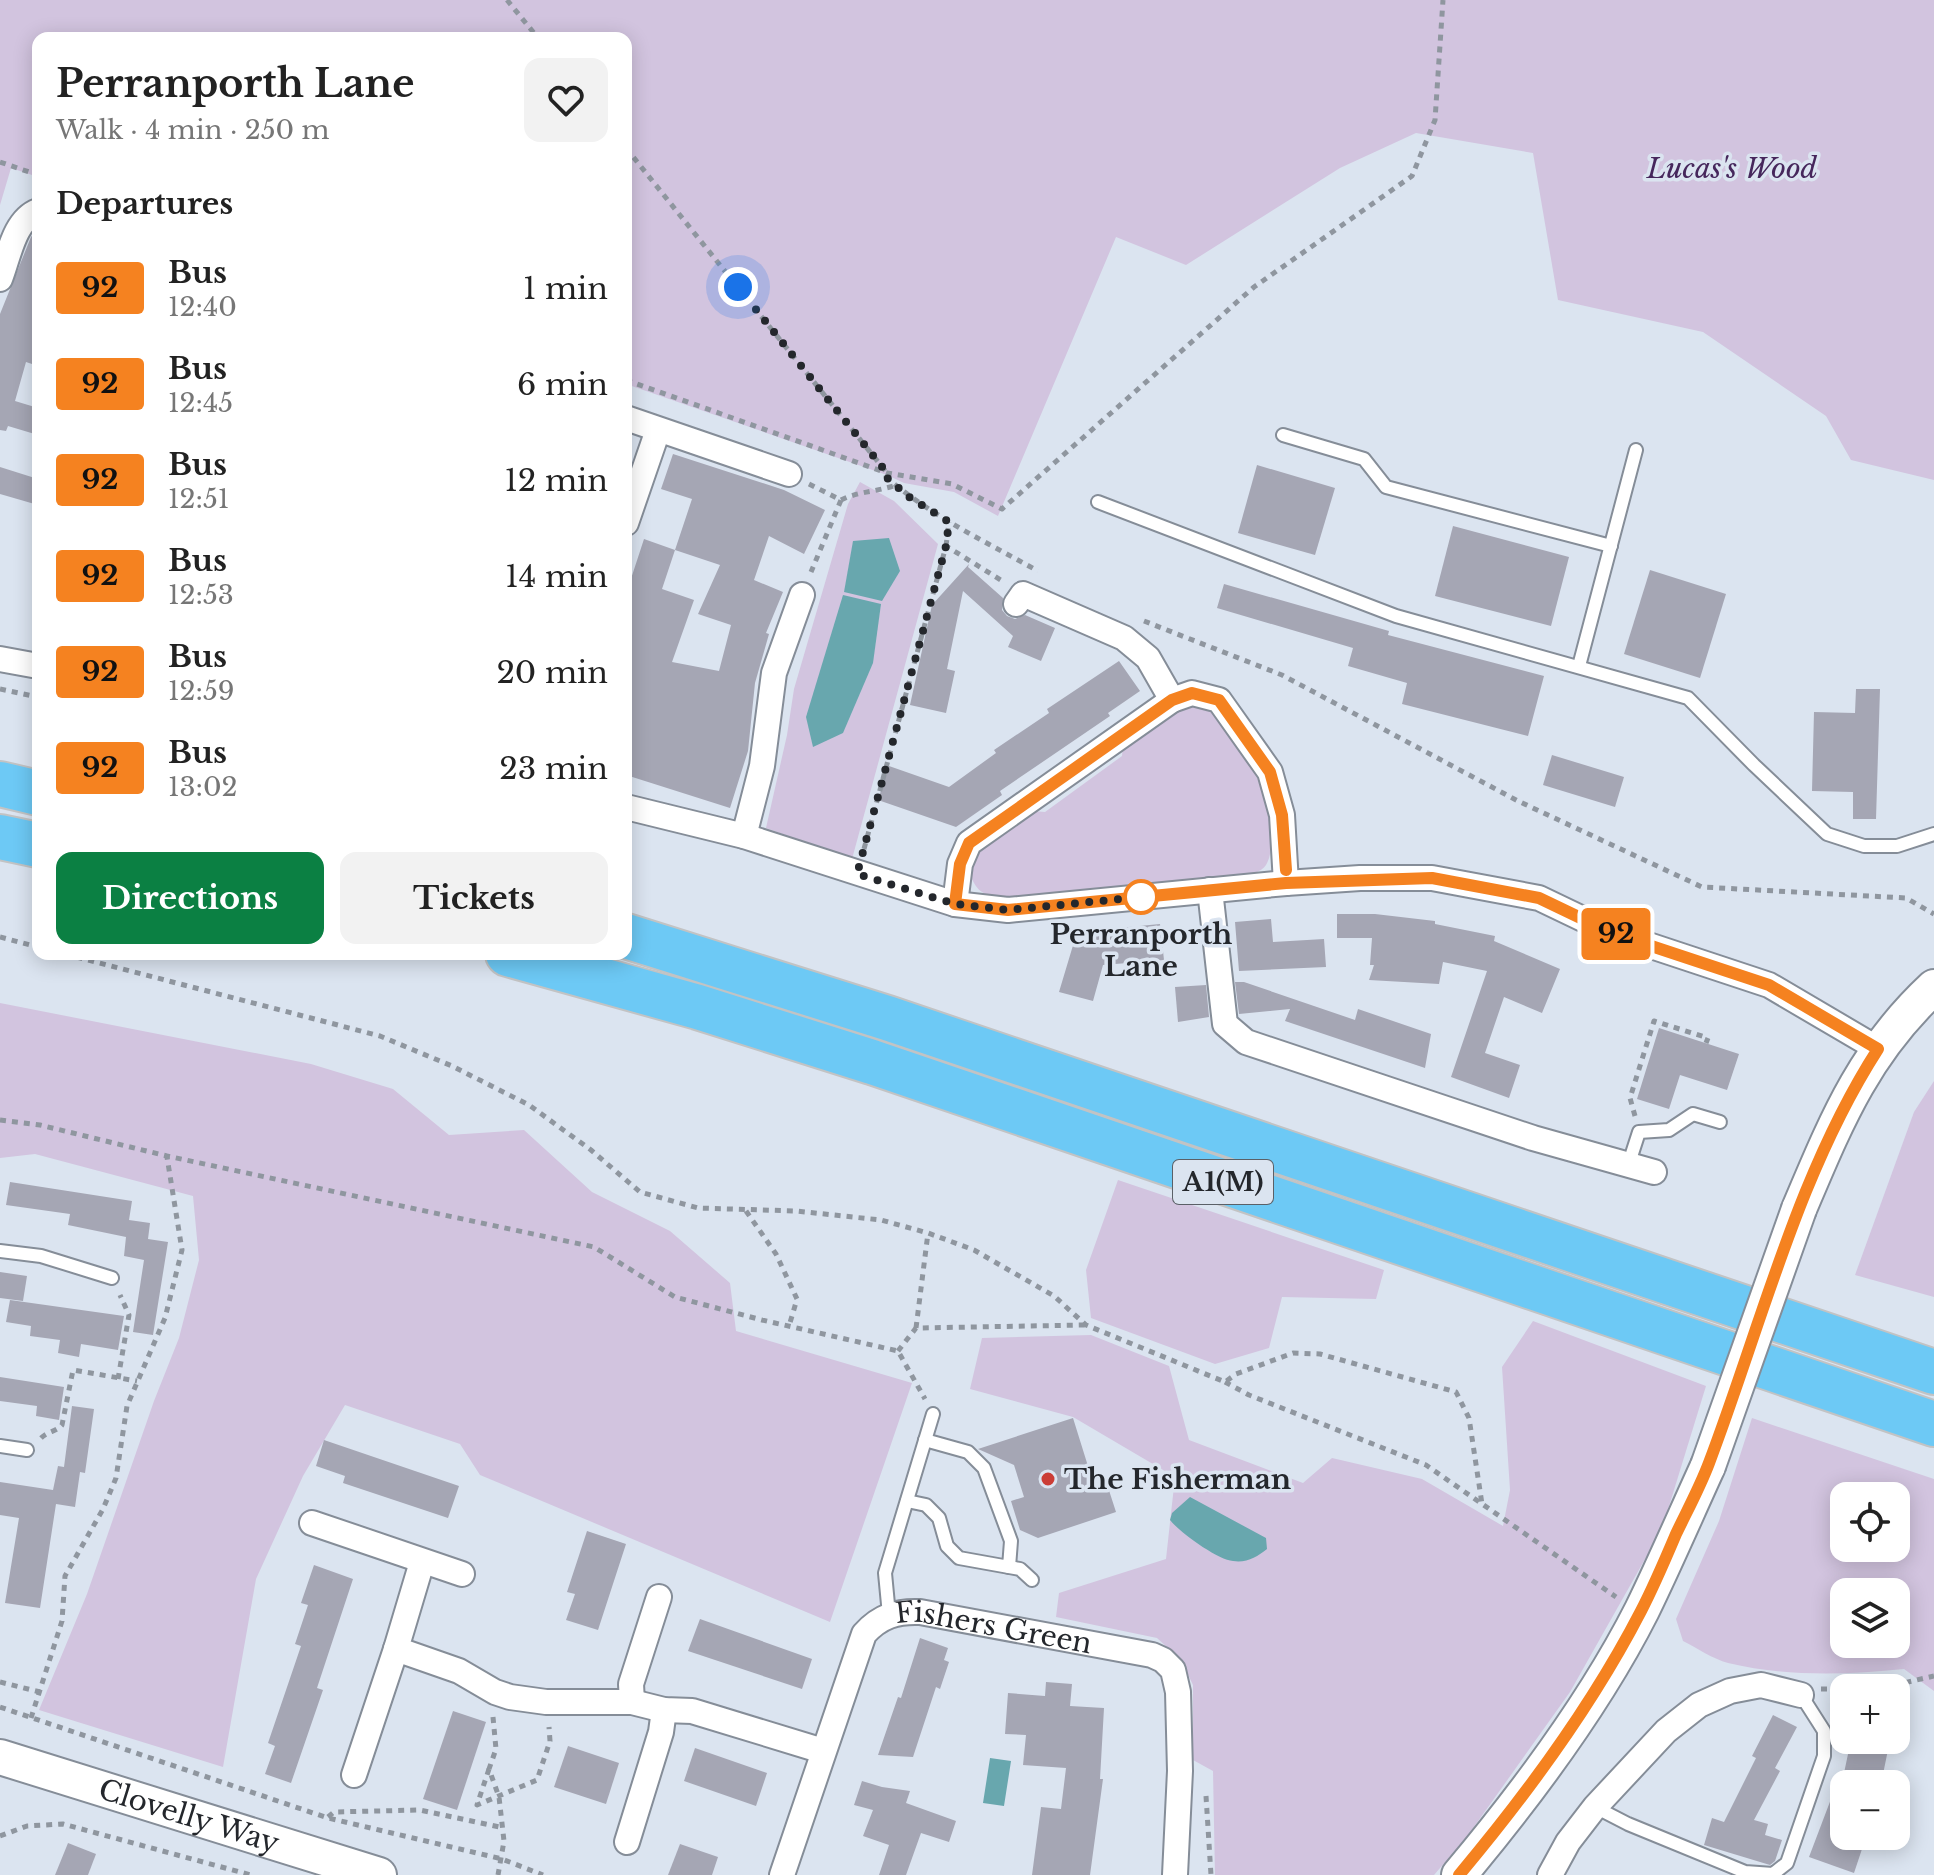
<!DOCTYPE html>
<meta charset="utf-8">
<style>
:root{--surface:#fff;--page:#f2f2f2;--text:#222;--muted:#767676;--accent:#0b8043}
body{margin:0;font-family:"Libre Baskerville",serif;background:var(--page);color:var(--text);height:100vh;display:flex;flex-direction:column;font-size:30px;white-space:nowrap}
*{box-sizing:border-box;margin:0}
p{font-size:26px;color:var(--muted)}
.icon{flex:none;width:44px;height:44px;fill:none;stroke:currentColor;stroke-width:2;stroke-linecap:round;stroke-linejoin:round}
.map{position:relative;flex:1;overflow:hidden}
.panel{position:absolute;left:32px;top:32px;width:600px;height:928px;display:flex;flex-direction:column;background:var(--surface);border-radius:16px;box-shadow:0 4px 20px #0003}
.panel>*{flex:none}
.badge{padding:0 16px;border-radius:6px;font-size:28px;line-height:52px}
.buttons{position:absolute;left:1830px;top:1482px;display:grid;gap:16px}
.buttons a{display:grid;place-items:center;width:80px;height:80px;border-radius:16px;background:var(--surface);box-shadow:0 4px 20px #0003;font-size:40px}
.you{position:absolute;width:40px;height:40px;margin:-20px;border:6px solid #fff;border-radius:50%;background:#1a73e8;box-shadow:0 0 0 12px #1a73e833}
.map>.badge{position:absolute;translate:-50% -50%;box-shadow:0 0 0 4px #fff}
h2{padding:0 24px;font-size:30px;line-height:72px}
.round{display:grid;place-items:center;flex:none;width:84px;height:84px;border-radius:16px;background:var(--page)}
.overview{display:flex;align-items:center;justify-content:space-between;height:136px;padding:0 24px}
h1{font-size:38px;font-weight:800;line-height:60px}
.button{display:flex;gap:16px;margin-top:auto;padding:16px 24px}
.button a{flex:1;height:92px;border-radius:16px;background:var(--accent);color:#fff;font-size:32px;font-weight:800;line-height:92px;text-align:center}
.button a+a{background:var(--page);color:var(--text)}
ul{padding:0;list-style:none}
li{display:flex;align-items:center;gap:24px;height:96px;padding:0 24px}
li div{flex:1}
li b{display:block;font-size:30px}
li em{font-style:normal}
li .badge{min-width:88px;font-weight:700;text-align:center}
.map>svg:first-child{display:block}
.green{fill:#d2c4df;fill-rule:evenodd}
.water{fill:#68a7ae}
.building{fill:#a5a6b4}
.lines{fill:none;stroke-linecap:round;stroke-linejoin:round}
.lane-casing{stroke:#858d98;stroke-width:16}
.street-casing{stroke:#858d98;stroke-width:28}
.secondary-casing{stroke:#858d98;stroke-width:38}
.highway-casing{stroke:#c2c3c4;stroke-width:48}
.path{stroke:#8f969f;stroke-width:5;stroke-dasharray:6 6;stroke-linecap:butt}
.lane{stroke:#fff;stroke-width:12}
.street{stroke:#fff;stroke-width:24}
.secondary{stroke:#fff;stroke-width:34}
.highway{stroke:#6dc9f5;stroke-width:44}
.secondary-bridge-casing{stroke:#858d98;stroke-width:38;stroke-linecap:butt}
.secondary-bridge{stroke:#fff;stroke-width:34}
.line-casing{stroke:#fff;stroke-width:18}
.line{stroke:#f58220;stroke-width:12}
.walk{stroke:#24272c;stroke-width:8;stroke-dasharray:0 14.4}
.stop-dot{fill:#fff;stroke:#f58220;stroke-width:4}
.poi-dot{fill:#cb3d36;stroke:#dbe4f0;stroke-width:3}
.labels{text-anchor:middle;stroke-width:7;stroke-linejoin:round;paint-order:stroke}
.shield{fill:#dbe4f0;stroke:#5b6067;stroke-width:2}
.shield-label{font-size:26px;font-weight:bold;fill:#24272c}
.park-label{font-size:28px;font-style:italic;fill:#46275c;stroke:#dbe4f0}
.stop-label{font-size:28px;font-weight:bold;fill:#24272c;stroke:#dbe4f0}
.poi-label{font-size:28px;font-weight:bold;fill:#24272c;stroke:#dbe4f0;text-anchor:start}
.street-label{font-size:28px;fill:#24272c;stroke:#dbe4f0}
</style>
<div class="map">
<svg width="1934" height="1875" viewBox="0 0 1934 1875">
<rect width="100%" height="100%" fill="#dbe4f0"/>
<g class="green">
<polygon points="0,0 1934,0 1934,480 1851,460 1826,416 1703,332 1558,300 1533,153 1416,133 1340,168 1186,265 1116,237 998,516 954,492 904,483 887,475 626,384 626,38 38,38 38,177 11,168 0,205"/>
<polygon points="860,482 894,501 938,544 852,859 766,828 787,735 794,689 848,504"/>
<path d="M1186,704l18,3 10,7c14,20 31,39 42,61 10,17 22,72 10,90 -5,7 -14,9 -22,11l-237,22c-13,-1 -26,-2 -33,-15 -18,-30 39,-58 59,-72l12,1 77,-56 1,-11z"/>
<polygon points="0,1003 311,1064 393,1089 449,1135 524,1130 592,1192 670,1231 730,1283 736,1331 912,1383 830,1622 480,1475 460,1444 345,1405 303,1476 256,1579 223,1767 39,1710 87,1594 154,1401 179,1338 199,1260 193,1196 35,1154 0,1158"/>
<polygon points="1934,1081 1934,1297 1855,1275 1914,1112"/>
<polygon points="1118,1180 1384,1270 1376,1299 1282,1297 1269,1348 1215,1364 1091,1318 1086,1270"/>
<polygon points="1533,1321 1706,1386 1662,1529 1570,1692 1466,1838 1434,1875 1215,1875 1213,1771 1193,1760 1193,1685 1181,1660 1157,1638 1056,1617 1059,1593 1166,1559 1175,1477 1073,1417 970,1389 982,1338 1091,1335 1169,1366 1189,1440 1303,1483 1332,1458 1422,1479 1503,1526 1510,1490 1502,1367"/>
<path d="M1752,1418l182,61v212l-30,-22c-58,6 -118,8 -176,-6 -15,-4 -31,-15 -45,-22l-7,-22 43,-98zM1844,1496h52v52h-52zM1844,1592h52v52h-52z"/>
</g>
<g class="water">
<polygon points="889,538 900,571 882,601 844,592 853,541"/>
<polygon points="843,595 881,604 873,663 843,733 813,747 806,717"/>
<path d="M1190,1497l76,41 1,11c-10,8 -20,14 -34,12 -15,-1 -54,-29 -63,-41l2,-7z"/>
<polygon points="990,1758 1011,1761 1004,1806 983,1803"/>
</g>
<g class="building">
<polygon points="38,229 38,366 26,362 15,401 38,408 38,435 8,426 6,431 0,430 0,314 31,237"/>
<polygon points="673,454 784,490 825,510 804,554 769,536 754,580 783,592 766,633 769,634 755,683 748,751 730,808 626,775 626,594 644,539 675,550 662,589 694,600 672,662 719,671 731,625 698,614 720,565 675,550 692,499 661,489"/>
<polygon points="1257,465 1335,488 1315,555 1238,533"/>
<polygon points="0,467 38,479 38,505 0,494"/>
<polygon points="1453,526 1569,557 1551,626 1435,596"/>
<polygon points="969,564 968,567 1003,598 1002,610 1007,616 1015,619 1025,615 1055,628 1041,661 1008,647 1013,636 963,591 947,669 955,671 946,713 910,705 932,605"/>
<polygon points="1650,570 1726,594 1700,678 1624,654"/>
<polygon points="1224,584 1389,631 1388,635 1544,676 1528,736 1402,704 1407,683 1348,666 1353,648 1217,608"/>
<polygon points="1119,661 1140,691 1108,713 1110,716 1000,791 1002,795 956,827 878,800 889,766 949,787 996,753 994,750 1049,713 1047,709"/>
<polygon points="1856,689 1880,689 1876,819 1853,819 1853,792 1812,791 1814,712 1855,713"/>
<polygon points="1552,755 1624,777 1615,807 1543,785"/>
<polygon points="1337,914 1375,914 1435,921 1435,924 1495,936 1494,941 1560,969 1542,1013 1504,997 1485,1053 1520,1065 1509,1098 1451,1077 1487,971 1443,962 1439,984 1369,980 1374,965 1370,965 1372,938 1337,938"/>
<polygon points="1271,919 1273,942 1324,939 1326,967 1239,971 1235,922"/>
<polygon points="1160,924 1164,960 1103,965 1093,1001 1059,992 1077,932"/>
<polygon points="1235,982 1244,982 1355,1020 1358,1009 1431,1034 1425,1068 1285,1021 1290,1009 1239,1014"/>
<polygon points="1206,985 1209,1017 1178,1022 1175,987"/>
<polygon points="1659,1028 1739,1054 1727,1090 1680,1075 1669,1109 1637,1099"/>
<polygon points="10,1182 132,1201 129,1220 150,1223 148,1239 168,1242 153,1335 133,1332 144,1260 124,1256 126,1237 68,1225 70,1214 6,1205"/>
<polygon points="0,1272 27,1276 23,1301 0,1298"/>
<polygon points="10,1300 124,1316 118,1350 81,1344 79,1357 58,1353 60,1340 30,1336 31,1326 6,1322"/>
<polygon points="0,1377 64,1387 59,1420 36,1416 37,1406 0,1401"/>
<polygon points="72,1406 94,1409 85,1473 80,1472 75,1507 56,1504 40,1608 5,1603 19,1518 0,1515 0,1482 53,1490 58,1466 64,1467"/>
<polygon points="1073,1418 1092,1479 1104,1475 1116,1512 1038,1538 1020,1530 1011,1501 1024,1497 1014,1465 978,1449"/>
<polygon points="324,1440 459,1486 448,1518 343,1483 345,1476 316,1466"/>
<polygon points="587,1531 626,1544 598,1630 566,1620 575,1594 567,1592"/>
<polygon points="314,1565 353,1579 317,1688 323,1690 291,1783 265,1774 275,1746 268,1743 301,1646 295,1644 308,1605 301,1603"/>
<polygon points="700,1619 812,1659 802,1689 688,1651"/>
<polygon points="920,1638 948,1648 944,1660 949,1662 940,1689 936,1687 913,1757 878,1755 898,1697 901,1698"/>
<polygon points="1046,1682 1072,1684 1070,1706 1104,1708 1100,1779 1103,1779 1090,1875 1032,1875 1041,1807 1061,1809 1066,1768 1023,1765 1026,1735 1005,1734 1008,1693 1045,1696"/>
<polygon points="453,1711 486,1722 457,1810 423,1799"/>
<polygon points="1773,1715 1797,1727 1775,1768 1780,1771 1754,1820 1768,1824 1765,1835 1782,1840 1775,1861 1770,1865 1704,1845 1712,1818 1724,1822 1756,1758 1752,1756"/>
<polygon points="1851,1740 1890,1740 1881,1784 1844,1784 1844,1839 1863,1846 1854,1873 1809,1857 1842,1770 1844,1773"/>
<polygon points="568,1746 619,1763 606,1804 554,1787"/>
<polygon points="695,1748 767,1773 756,1806 684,1781"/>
<polygon points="862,1781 882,1787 910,1791 906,1803 956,1821 949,1842 921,1833 906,1875 879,1875 889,1845 863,1836 873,1810 854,1805"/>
<polygon points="68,1843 96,1854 88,1875 55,1875"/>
<polygon points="680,1844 718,1857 712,1875 668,1875"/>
</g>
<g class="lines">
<g class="lane-casing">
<g id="lane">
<polyline points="1283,435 1364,459 1386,487 1611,546"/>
<polyline points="1098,502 1396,616 1688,698 1754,765 1827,834 1864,846 1897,846 1934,834"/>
<polyline points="1579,666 1636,450"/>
<polyline points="1628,1166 1639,1132 1669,1130 1693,1114 1720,1122"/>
<polyline points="0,1251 41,1256 112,1278"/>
<polyline points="0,1446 27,1450"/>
<polyline points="907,1501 926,1505 939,1518 947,1546 959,1558 1009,1567 1011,1541 984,1468 968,1452 925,1440"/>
<polyline points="1009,1567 1020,1569 1032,1580"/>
<polyline points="889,1615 885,1573 933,1414"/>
<polyline points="1595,1807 1628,1824 1745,1872 1773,1874 1787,1863 1824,1756 1824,1731 1801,1695"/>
</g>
</g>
<g class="street-casing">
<g id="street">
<path d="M0,279c9,-23 14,-59 38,-68"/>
<polyline points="626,418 789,474"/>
<polyline points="626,523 658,430"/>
<polyline points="1016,604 1023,594 1124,638 1148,658 1172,700"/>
<polyline points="0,659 38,666"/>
<polyline points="626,807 744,836 955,904 1008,910 1286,883 1360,878 1432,878 1539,898 1612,933 1769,985 1878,1049"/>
<polyline points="744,836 762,766 774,673 802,595"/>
<polyline points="1210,890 1225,1024 1246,1042 1533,1138 1654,1172"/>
<polyline points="955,904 960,864 969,843 1172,700 1192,693 1219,700 1270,772 1282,815 1286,883"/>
<polyline points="312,1523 462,1574"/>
<polyline points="422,1562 396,1649 459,1671 495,1692 510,1697 546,1702 632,1702 664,1710 692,1711 823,1751"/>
<polyline points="632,1702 631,1684 659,1597"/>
<polyline points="354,1775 396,1649"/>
<polyline points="627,1842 661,1732 664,1710"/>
<path id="s1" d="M782,1875l82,-241c16,-18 33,-23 56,-22l232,43 11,5 10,10 5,22 2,79 -5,104"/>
<polyline points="1550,1875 1568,1842 1595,1807 1666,1731 1699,1705 1730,1691 1761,1685 1801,1695"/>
</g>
</g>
<g class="secondary-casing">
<g id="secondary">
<path d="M1799,1209c37,-87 64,-156 135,-222"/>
<path id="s2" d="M0,1757l379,118"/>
<path d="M1459,1875c67,-80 136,-172 183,-265 23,-47 44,-96 66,-144"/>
</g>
</g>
<g class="highway-casing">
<g id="highway">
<polyline points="0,784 38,793"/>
<polyline points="0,837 38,845"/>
<polyline points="626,936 887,1018 1934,1372"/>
<polyline points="508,954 698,1007 872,1062 1934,1424"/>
</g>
</g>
<g class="path">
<polyline points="507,0 538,38"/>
<path d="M626,148l261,325 -1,4c45,39 100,65 152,94"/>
<polyline points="0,162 38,175"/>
<polyline points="626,380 887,473 952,484 1002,509 1254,287 1412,176 1435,120 1443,0"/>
<polyline points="809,484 841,500 811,572"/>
<path d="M841,500c18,-9 36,-8 55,-15"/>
<polyline points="946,546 949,522"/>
<polyline points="1144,621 1282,675 1518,801 1702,887 1906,898 1934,914"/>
<polyline points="0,689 38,697"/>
<polyline points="864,849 946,546 1004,582"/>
<polyline points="0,937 38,947"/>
<polyline points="65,954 380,1036 452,1066 529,1105 591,1150 640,1192 698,1208 796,1211 881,1220 928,1233 974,1250 1054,1296 1086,1325 1225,1382 1236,1374 1293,1353 1320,1354 1456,1392 1469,1418 1482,1504"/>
<polyline points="1635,1116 1630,1098 1654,1021 1708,1038 1706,1043"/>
<polyline points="0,1120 40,1125 167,1156 594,1247 675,1297 762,1320 898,1351 925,1399"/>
<polyline points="746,1211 776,1254 797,1299 789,1326"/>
<polyline points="916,1328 928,1233"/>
<polyline points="898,1351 916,1328 1085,1325"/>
<polyline points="118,1379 129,1315 120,1295"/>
<polyline points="1225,1382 1249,1395 1426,1465 1616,1597"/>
<path d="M41,1438c7,-7 15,-6 21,-13l11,-55 64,11"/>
<polyline points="0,1682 40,1692"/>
<polyline points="1882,1688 1934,1676"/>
<polyline points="1821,1689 1844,1689"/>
<polyline points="0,1707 328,1818 502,1859 543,1875"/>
<polyline points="493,1717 496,1749 489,1769 499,1797 504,1841 498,1875"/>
<polyline points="31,1718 62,1621 65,1576 103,1509 116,1478 127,1406 165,1318 182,1250 167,1157"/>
<polyline points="489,1769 477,1805 537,1780 550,1741 549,1727"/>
<polyline points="1206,1796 1211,1875"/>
<polyline points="328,1817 334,1812 420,1810 504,1828"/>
<polyline points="0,1836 27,1826 63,1824 251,1875"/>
</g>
<use href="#lane" class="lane"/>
<use href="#street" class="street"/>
<use href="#secondary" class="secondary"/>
<use href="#highway" class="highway"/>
<g class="secondary-bridge-casing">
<polyline id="secondary-bridge" points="1708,1466 1799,1209"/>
</g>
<use href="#secondary-bridge" class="secondary-bridge"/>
</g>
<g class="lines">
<g class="line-casing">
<path id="line" d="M1286,870l-4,-55 -12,-43 -51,-72 -27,-7 -20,7 -203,143 -9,21 -5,40 53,6 278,-27 146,-5 107,20 73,35 157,52 109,64c-80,124 -117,277 -169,414 -9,24 -22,48 -33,71 -11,26 -22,52 -35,77 -49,95 -114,183 -182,264"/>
</g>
<use href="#line" class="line"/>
<polyline class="walk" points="738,287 887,473 886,477 909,497 949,522 946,546 857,874 955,904 1008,910 1152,896 1141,897"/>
</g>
<circle class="stop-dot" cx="1141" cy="897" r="16"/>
<circle class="poi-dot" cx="1048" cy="1479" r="8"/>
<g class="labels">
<rect class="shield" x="1173" y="1160" width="100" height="44" rx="6"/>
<g class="shield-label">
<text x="1223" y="1191">A1(M)</text>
</g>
<g class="park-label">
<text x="1732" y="178">Lucas's Wood</text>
</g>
<g class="stop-label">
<text x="1141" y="944">Perranporth<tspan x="1141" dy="32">Lane</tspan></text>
</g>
<g class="poi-label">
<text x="1064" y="1489">The Fisherman</text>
</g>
<g class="street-label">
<text dy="10" stroke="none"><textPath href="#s1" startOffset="392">Fishers Green</textPath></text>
<text dy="10" stroke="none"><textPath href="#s2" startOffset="198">Clovelly Way</textPath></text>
</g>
</g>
</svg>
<div class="buttons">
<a><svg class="icon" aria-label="locate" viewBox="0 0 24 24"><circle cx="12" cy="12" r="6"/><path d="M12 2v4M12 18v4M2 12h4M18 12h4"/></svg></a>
<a><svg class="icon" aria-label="layers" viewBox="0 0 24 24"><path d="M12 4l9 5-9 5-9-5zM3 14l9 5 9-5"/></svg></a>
<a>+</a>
<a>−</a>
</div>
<div class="you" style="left:738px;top:287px"></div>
<b class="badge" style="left:1616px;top:934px;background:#f58220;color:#111">92</b>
<section class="panel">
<div class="overview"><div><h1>Perranporth Lane</h1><p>Walk · 4 min · 250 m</p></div><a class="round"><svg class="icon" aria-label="heart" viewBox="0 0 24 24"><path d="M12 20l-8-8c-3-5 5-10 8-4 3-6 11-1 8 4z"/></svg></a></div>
<h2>Departures</h2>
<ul>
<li><span class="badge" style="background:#f58220;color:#111">92</span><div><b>Bus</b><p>12:40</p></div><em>1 min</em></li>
<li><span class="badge" style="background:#f58220;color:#111">92</span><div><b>Bus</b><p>12:45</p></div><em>6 min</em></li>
<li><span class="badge" style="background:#f58220;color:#111">92</span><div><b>Bus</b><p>12:51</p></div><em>12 min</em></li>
<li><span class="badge" style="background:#f58220;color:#111">92</span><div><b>Bus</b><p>12:53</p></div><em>14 min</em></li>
<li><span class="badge" style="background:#f58220;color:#111">92</span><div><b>Bus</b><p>12:59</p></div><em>20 min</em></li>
<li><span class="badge" style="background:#f58220;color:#111">92</span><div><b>Bus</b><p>13:02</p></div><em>23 min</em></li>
</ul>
<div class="button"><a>Directions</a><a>Tickets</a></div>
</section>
</div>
